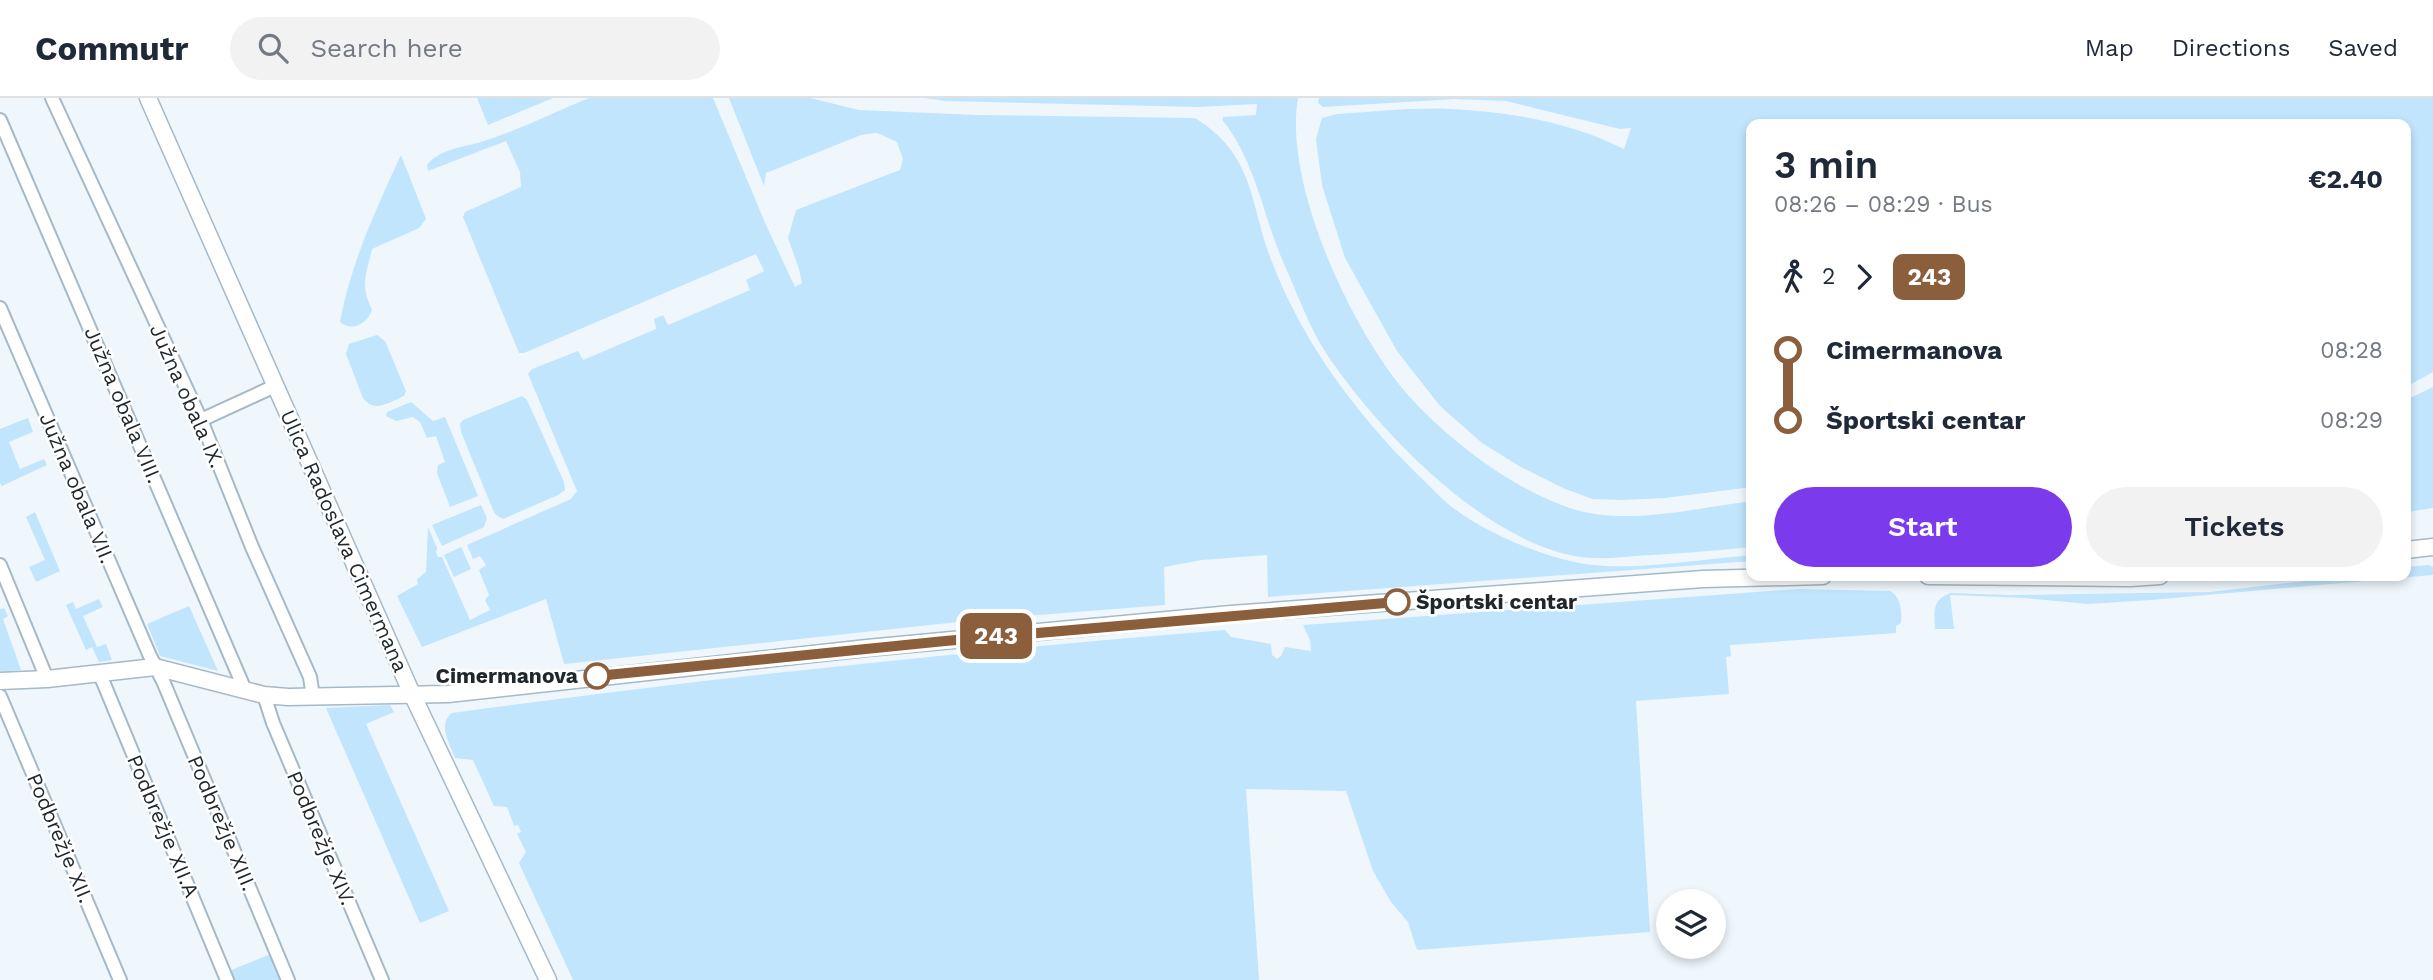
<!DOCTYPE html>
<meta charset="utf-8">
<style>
:root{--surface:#fff;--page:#f2f2f3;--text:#1f2937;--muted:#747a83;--line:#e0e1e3;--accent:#7c3aed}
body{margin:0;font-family:"Work Sans",sans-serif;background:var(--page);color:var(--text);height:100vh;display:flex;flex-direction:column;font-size:26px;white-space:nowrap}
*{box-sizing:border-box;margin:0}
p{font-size:23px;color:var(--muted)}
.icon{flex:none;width:38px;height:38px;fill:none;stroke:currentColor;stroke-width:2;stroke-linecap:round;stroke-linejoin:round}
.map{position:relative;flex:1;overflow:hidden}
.panel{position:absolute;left:1746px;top:21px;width:665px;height:462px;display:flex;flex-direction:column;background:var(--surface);border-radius:14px;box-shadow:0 4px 10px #0003}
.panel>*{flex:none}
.badge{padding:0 14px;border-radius:10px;font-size:24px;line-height:46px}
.tools{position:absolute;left:1656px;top:791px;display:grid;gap:14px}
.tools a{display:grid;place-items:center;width:70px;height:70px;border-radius:50%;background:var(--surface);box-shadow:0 4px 10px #0003;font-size:35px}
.map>.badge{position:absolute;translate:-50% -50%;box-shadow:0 0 0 4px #fff}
.legs{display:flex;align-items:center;gap:10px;height:77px;padding:0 28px;font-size:23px}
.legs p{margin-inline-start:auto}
.summary{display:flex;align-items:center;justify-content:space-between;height:119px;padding:0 28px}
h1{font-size:38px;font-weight:600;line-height:52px}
.action{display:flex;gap:14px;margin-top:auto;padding:14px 28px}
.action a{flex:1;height:80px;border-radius:42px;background:var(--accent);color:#fff;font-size:28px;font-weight:600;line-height:80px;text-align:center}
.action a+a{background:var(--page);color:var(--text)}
ul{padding:0 28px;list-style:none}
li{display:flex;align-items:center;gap:24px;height:70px;font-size:26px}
li i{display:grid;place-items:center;width:10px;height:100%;margin:0 9px;background:currentColor}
li i::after{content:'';width:18px;height:18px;margin:-9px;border:5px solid;border-radius:50%;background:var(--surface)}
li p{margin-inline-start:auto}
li:first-child i{background:linear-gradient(#0000 50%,currentColor 0)}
li:last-child i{background:linear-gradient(currentColor 50%,#0000 0)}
header{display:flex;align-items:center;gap:42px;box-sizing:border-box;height:98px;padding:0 35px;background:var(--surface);border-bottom:2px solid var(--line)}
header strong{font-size:33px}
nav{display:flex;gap:38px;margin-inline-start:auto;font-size:24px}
.search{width:490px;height:63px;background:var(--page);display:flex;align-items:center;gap:18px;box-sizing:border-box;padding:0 24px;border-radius:38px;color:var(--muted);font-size:26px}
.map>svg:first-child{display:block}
.green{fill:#c1e5fd}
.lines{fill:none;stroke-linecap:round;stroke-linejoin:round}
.minor-casing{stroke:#a5b9c6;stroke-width:16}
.tertiary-casing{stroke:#a5b9c6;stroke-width:19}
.minor{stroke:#fff;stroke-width:12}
.tertiary{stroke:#fff;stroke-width:16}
.line-1-casing{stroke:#fff;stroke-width:16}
.line-1{stroke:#8b5e3c;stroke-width:10}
.stop-1-dot{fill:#fff;stroke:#8b5e3c;stroke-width:3.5}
.labels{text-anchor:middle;stroke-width:5;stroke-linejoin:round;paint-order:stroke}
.street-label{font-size:21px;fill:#1f272c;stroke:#fff}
.stop-label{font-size:21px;font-weight:bold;fill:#1f272c;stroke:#fff;text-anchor:start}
</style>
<header>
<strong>Commutr</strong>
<div class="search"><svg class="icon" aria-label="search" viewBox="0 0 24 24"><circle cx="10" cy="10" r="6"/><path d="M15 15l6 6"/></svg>Search here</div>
<nav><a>Map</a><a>Directions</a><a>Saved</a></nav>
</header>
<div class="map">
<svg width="2433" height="882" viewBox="0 0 2433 882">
<rect width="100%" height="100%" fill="#eff7fd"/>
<g class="green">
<polygon points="477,0 553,0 488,27"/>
<path d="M589,0h124l53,127 29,62 7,-4 -3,-14 -11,-31 8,-28 104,-40 3,-11 -6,-17 -20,-9 -16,2 -95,38 -2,13 -35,-88h81l49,12 117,5 219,3c61,38 54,85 77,144 31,81 85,153 146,213 10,9 20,20 30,29 34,28 102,57 145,61 47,5 111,-6 159,-10v6l-484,36 -1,-42 -65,5 -38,7 1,38 -179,14 -422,45 -18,-65 -124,48 -25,-51 21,-12 -1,-5 9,-7 2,-45 9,21 -1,4 2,5h4l28,63 20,-10 -5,-10 4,-5 -10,-25 7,-5 -6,-9 -7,3 -6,-14 104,-46 6,-8 -49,-117 4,-5 46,-18 5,9 73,-31 -2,-10 9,-4 5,10 82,-35 -4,-10 18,-9 -8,-17 -232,99h-5l-56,-136 2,-5 56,-25 -1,-15 -14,-31 -78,30 -1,-6c13,-17 40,-18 60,-25 34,-11 68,-28 102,-42z"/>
<path d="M924,0h374c-15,86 54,233 110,297 40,45 107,96 165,114 54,17 123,-1 179,-8v46c-39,4 -78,7 -117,9 -14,1 -28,3 -42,2 -100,-5 -215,-127 -267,-205 -17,-26 -28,-58 -41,-87 -22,-48 -28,-102 -62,-145v-4l33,-2 1,-11 -59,3 -252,-6z"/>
<path d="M1319,0h1114v274l-27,15v-263h-654v363l-87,11 -42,2 -31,-1 -29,-11 -44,-22 -37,-23 -42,-37 -43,-55 -52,-93 -23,-73 -6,-46 6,-21 15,-4c37,-2 76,-7 114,-5 59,3 120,13 173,40l7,-21 -11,1 -114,-28 -51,-2 -132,8 -5,-4z"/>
<path d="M401,57l25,64 -7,9 -47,21c-6,26 -12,36 0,61 -5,14 -20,22 -32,12 10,-57 37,-115 61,-167z"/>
<path d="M377,237l8,6 21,50 -2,5c-14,6 -30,18 -41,2l-17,-44 3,-10z"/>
<polygon points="2433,289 2433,410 2406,414 2406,302"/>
<polygon points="522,298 527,302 564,384 565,392 558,397 503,421 496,417 493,412 461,334 460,326 463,322"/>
<polygon points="411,304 433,323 445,319 478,398 450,409 437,375 438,367 445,364 436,338 427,340 420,324 413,319 396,323 386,318 387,314"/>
<polygon points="28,320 33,334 9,344 20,371 44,361 47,367 2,388 0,385 0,331"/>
<polygon points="481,407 487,420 484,429 442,448 432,427"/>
<polygon points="35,414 60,473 36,484 29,469 45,462 26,419"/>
<polygon points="461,449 471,471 454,479 444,457"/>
<path d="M2429,467l4,2v8l-282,25 -63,4 -64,-6 -74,-3 4,34h-19c-1,-17 -3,-30 16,-36l58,2 200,-3 139,-16h58v-9z"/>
<path d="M1798,491l92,2c11,6 12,20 11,32l-5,3v7l-166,12 1,11 -5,1 3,37 -93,7 14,231 -233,18 -9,-28 -17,-20 -18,-31 -27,-80 -100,-2 13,191h-686l-54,-117 7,-11 -9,-18 4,-2 -3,-7 -4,1 -7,-19 -13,-1 -21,-46 -18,-2c-5,-14 -18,-34 -3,-45 257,-35 514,-62 773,-83l6,7 40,7 1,11 5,4 4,-3 4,-9 26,4 -1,-11 -7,-15z"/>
<polygon points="99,501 103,509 83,518 97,549 106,546 112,562 99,564 92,549 86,552 66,507 73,504 76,511"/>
<polygon points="189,508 218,573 160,558 147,526"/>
<polygon points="4,510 8,518 3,521 21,572 0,574 0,511"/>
<polygon points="390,607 394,614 366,626 449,813 420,825 326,610"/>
<polygon points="273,855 284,882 233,882 229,873"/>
</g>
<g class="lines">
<g class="minor-casing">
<g id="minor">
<polyline points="52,0 201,322 252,449 310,579 313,599"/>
<polyline points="0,22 245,592"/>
<polyline points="0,210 150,558 163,583 288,882"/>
<polyline points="201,322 275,288"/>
<polyline points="0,467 47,581"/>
<polyline points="99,574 227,882"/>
<polyline points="264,597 273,625 382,882"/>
<polyline points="0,598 120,882"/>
</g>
</g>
<g class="tertiary-casing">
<g id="tertiary">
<polyline points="148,0 412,596 548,882"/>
<polyline points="2406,452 2433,449"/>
<polyline points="1928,478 2130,480 2160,478"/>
<polyline points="0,583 47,581 155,569 264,597 288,599 448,596 867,550 1231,516 1703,481 1823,478"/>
</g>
</g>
<use href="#minor" class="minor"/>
<use href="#tertiary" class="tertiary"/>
</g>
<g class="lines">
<g class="line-1-casing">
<polyline id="line-1" points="597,578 945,543 1397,504"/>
</g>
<use href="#line-1" class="line-1"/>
</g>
<g class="stop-1-dot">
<circle cx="1397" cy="504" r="12"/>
<circle cx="597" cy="578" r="12"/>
</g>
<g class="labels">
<g class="street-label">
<text transform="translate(187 298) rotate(66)" y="7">Južna obala IX.</text>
<text transform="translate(123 307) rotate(67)" y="7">Južna obala VIII.</text>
<text transform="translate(77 390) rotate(67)" y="7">Južna obala VII.</text>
<text transform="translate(344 443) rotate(66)" y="7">Ulica Radoslava Cimermana</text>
<text transform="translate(222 725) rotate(67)" y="7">Podbrežje XIII.</text>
<text transform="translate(163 728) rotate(67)" y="7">Podbrežje XII.A</text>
<text transform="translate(60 740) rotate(67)" y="7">Podbrežje XII.</text>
<text transform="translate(321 740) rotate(67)" y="7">Podbrežje XIV.</text>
</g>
<g class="stop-label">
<text x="1416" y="511">Športski centar</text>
<text x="578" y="585" text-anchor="end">Cimermanova</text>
</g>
</g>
</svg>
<div class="tools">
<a><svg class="icon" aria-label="layers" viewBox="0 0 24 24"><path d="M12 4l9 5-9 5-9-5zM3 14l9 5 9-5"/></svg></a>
</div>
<b class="badge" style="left:996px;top:538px;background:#8b5e3c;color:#fff">243</b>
<section class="panel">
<div class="summary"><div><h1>3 min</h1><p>08:26 – 08:29 · Bus</p></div><b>€2.40</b></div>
<div class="legs"><svg class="icon" aria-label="walk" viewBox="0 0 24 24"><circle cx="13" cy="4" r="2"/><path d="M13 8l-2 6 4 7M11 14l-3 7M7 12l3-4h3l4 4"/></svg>2<svg class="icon" aria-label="forward" viewBox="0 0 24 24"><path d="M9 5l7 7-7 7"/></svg><b class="badge" style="background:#8b5e3c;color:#fff">243</b></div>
<ul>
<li><i style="color:#8b5e3c"></i><b>Cimermanova</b><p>08:28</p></li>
<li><i style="color:#8b5e3c"></i><b>Športski centar</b><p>08:29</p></li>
</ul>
<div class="action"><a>Start</a><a>Tickets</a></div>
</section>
</div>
